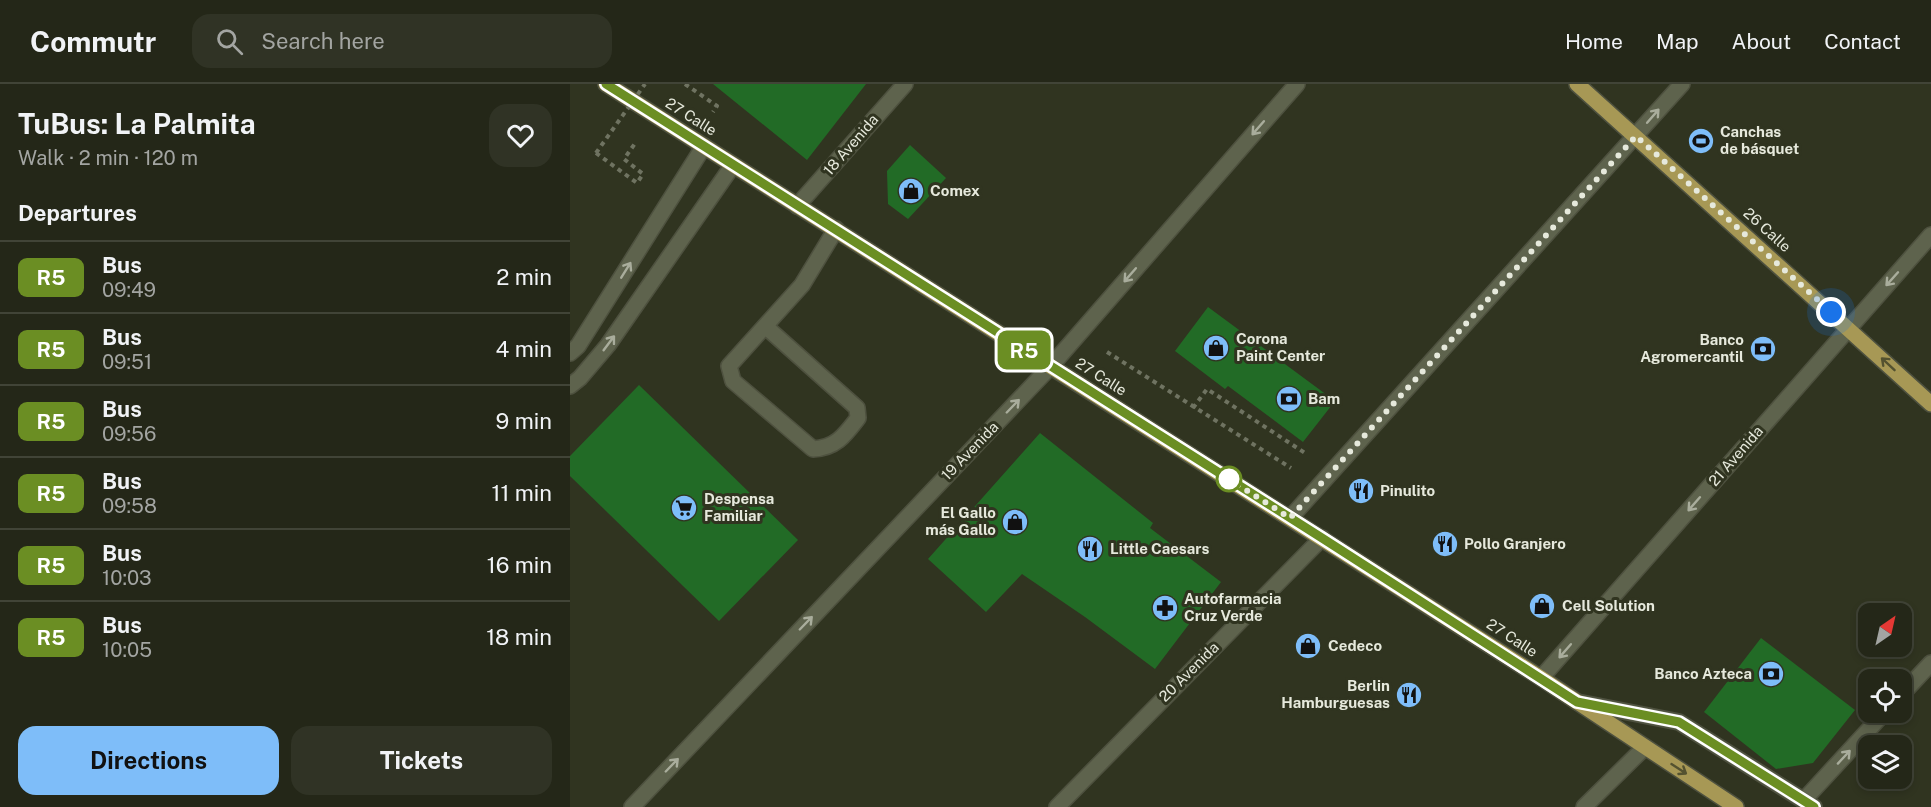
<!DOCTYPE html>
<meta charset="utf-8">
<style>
:root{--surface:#242718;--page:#303325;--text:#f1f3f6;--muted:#a3a5a2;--line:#414437;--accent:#7ebdf9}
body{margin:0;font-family:"Public Sans",sans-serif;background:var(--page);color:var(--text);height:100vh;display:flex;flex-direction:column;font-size:22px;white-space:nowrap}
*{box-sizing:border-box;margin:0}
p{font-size:20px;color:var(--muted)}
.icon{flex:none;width:33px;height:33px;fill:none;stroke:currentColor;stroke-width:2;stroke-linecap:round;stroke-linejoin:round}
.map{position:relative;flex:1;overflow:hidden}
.drawer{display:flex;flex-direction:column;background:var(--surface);width:570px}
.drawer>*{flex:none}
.badge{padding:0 12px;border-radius:9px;font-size:21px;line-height:39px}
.needle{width:39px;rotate:34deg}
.fabs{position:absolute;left:1288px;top:519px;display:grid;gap:12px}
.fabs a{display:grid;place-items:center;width:54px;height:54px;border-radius:12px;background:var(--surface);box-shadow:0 3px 9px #0003,0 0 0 2px var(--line);font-size:30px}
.you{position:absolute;width:30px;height:30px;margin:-15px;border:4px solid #fff;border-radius:50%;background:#1a73e8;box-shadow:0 0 0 9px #1a73e833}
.map>.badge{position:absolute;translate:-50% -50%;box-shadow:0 0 0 3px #fff}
h2{padding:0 18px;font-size:22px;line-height:54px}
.round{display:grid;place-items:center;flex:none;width:63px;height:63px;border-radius:18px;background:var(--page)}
.headline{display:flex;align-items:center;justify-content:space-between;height:102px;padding:0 18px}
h1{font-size:28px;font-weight:700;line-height:45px}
.cta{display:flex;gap:12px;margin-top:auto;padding:12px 18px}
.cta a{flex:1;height:69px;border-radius:18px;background:var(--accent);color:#111;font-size:24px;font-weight:700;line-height:69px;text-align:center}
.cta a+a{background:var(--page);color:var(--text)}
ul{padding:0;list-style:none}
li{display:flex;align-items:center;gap:18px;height:72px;padding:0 18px;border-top:2px solid var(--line)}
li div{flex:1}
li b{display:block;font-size:22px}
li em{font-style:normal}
li .badge{min-width:66px;font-weight:700;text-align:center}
header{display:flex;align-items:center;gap:36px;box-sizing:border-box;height:84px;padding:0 30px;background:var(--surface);border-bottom:2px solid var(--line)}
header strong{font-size:28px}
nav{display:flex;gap:33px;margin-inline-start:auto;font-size:21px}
.search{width:420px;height:54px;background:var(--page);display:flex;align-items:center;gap:15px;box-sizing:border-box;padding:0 21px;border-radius:18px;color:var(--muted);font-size:22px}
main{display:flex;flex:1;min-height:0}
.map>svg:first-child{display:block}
.building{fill:#226b26}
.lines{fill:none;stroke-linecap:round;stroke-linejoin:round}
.minor-casing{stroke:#4e513f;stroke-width:18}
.major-casing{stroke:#4e513f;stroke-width:18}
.path{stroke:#6f7361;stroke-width:4;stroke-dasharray:4.5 4.5;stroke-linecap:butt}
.minor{stroke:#5e634d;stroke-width:15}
.major{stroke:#a79855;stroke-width:15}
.path-bridge{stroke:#6f7361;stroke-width:4;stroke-dasharray:4.5 4.5;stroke-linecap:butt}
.oneway{stroke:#a9ad9c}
.oneway2{stroke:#545230}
.line-casing{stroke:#fff;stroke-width:14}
.line{stroke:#6b8e23;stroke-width:9}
.walk{stroke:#e6e9dc;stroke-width:6;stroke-dasharray:0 10.8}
.stop-dot{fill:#fff;stroke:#6b8e23;stroke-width:3}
.labels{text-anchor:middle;stroke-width:6;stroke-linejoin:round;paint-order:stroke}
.street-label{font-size:15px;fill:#e6e9dc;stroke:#303420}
.poi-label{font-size:15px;font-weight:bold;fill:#e6e9dc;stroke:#303420;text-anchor:start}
</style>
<header>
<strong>Commutr</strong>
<div class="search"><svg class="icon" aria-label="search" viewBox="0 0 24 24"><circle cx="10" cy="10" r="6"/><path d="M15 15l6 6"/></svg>Search here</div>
<nav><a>Home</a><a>Map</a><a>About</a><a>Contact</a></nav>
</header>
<main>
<section class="drawer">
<div class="headline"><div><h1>TuBus: La Palmita</h1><p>Walk · 2 min · 120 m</p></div><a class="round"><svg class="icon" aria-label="heart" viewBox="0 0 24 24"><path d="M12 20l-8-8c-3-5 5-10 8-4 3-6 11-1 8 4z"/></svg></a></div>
<h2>Departures</h2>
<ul>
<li><span class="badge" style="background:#6b8e23;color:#fff">R5</span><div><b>Bus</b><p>09:49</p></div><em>2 min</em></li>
<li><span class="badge" style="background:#6b8e23;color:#fff">R5</span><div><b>Bus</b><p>09:51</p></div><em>4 min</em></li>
<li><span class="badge" style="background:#6b8e23;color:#fff">R5</span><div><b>Bus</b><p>09:56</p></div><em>9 min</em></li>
<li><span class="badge" style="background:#6b8e23;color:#fff">R5</span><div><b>Bus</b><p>09:58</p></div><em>11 min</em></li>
<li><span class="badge" style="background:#6b8e23;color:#fff">R5</span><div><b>Bus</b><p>10:03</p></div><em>16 min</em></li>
<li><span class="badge" style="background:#6b8e23;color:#fff">R5</span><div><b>Bus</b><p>10:05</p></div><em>18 min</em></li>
</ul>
<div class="cta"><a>Directions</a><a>Tickets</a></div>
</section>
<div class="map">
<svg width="1361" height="723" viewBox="0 0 1361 723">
<rect width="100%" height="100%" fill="#303420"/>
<g class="building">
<polygon points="143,0 296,0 237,76"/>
<polygon points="340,61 376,94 338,135 318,120 317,87"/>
<polygon points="638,223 765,317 733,358 658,302 655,305 605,267"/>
<polygon points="69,301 228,456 149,537 0,392 0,372"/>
<polygon points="470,349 583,439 580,444 651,498 585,585 515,533 452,490 416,528 358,475"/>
<polygon points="1191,554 1285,626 1243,679 1206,685 1134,628"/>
</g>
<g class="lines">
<g class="minor-casing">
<g id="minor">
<polyline points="227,122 335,0"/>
<path d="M195,242l92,82 1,10c-13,17 -22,30 -45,31l-80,-68 -4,-15 73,-81 34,-56"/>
<polyline points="0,269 8,262 134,62"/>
<polyline points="0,302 10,294 38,261 163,81"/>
<polyline points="720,434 1112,0"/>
<polyline points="971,594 1361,151"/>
<polyline points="1332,610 1361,579"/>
<polyline points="1007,618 1109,638 1244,723"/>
<polyline points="1234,716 1315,628"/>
<polyline points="62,723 480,283 727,0"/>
<polyline points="487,723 752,454"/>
<polyline points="1014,723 1075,663"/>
</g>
</g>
<g class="major-casing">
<g id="major">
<polyline points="36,0 971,594 1166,723"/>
<polyline points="1007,0 1361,320"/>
</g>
</g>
<g class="path">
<polyline points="115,0 147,22 143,28"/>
<polyline points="26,69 67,99 73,90 54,75 66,58"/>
<polyline points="537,268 721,384"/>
<polyline points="623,324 637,305 735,369"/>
</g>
<use href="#minor" class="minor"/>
<use href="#major" class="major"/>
<polyline class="path-bridge" points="26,69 75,0"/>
</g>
<defs><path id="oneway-shaft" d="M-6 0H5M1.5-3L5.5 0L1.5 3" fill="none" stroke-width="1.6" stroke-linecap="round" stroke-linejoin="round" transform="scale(1.5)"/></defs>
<g class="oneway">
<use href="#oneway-shaft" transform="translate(1083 32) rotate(-49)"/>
<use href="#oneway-shaft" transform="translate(688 44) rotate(131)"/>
<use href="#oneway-shaft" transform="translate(56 186) rotate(-58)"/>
<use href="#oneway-shaft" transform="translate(560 191) rotate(131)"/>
<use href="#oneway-shaft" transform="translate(1322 195) rotate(132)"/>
<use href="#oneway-shaft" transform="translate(39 259) rotate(-53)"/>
<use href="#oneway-shaft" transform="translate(443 322) rotate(-46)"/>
<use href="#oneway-shaft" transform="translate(1124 420) rotate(131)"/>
<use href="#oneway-shaft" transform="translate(236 539) rotate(-46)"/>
<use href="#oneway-shaft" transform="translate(995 567) rotate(131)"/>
<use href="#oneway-shaft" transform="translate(1274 673) rotate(-47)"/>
<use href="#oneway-shaft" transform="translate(102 681) rotate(-46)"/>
</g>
<g class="oneway2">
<use href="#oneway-shaft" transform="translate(1318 280) rotate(-137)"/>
<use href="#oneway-shaft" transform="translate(1109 685) rotate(33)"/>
</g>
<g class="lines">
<g class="line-casing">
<polyline id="line" points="36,0 752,454 1007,618 1109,638 1244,723"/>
</g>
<use href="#line" class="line"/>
<polyline class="walk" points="659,395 720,434 1066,52 1261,228"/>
</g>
<defs>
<g id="stadium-disc" transform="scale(1.35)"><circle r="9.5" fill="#7ebdf9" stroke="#303420"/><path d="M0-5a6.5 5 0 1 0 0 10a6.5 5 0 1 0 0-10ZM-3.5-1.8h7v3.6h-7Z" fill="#111"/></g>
<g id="shop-disc" transform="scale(1.35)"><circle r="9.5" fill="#7ebdf9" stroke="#303420"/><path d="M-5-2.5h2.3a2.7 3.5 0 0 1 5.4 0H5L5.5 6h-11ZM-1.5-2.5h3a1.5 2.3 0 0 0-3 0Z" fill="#111"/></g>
<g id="bank-disc" transform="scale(1.35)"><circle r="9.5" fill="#7ebdf9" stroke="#303420"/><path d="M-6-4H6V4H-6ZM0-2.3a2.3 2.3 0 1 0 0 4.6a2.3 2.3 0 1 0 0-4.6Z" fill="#111"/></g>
<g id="restaurant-disc" transform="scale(1.35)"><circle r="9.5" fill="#7ebdf9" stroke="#303420"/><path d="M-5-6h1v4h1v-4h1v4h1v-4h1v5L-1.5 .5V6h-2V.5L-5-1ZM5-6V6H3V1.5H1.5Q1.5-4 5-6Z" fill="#111"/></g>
<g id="supermarket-disc" transform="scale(1.35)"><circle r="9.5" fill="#7ebdf9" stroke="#303420"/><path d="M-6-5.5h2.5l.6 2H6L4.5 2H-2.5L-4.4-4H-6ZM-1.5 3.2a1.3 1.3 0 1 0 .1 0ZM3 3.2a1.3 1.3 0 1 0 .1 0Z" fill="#111"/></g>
<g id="pharmacy-disc" transform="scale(1.35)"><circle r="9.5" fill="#7ebdf9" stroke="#303420"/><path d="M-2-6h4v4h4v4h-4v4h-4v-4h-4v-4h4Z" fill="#111"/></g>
</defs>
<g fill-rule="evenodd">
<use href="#stadium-disc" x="1131" y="57"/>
<use href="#shop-disc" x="341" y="107"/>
<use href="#shop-disc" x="646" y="264"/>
<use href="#bank-disc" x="1193" y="265"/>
<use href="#bank-disc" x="719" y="315"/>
<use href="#restaurant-disc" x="791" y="407"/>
<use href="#supermarket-disc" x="114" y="424"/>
<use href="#shop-disc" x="445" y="438"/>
<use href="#restaurant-disc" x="875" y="460"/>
<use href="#restaurant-disc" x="520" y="465"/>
<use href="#shop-disc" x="972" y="522"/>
<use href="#pharmacy-disc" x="595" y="524"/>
<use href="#shop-disc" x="738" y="562"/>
<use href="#bank-disc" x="1201" y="590"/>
<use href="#restaurant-disc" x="839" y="611"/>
</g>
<circle class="stop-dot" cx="659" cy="395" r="12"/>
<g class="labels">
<g class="street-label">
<text transform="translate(121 33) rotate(32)" y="5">27 Calle</text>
<text transform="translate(281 61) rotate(-49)" y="5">18 Avenida</text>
<text transform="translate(1197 146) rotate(42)" y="5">26 Calle</text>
<text transform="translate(531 293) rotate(32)" y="5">27 Calle</text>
<text transform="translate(400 367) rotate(-46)" y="5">19 Avenida</text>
<text transform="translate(1166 372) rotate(-49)" y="5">21 Avenida</text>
<text transform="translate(942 554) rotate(33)" y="5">27 Calle</text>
<text transform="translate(619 588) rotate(-45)" y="5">20 Avenida</text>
</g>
<g class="poi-label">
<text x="1150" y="53">Canchas<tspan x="1150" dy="17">de básquet</tspan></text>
<text x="360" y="112">Comex</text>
<text x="666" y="260">Corona<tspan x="666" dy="17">Paint Center</tspan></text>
<text x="1174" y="261" text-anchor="end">Banco<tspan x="1174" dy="17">Agromercantil</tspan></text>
<text x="738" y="320">Bam</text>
<text x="810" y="412">Pinulito</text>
<text x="134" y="420">Despensa<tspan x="134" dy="17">Familiar</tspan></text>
<text x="426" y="434" text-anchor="end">El Gallo<tspan x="426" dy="17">más Gallo</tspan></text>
<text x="894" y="465">Pollo Granjero</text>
<text x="540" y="470">Little Caesars</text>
<text x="614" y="520">Autofarmacia<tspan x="614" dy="17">Cruz Verde</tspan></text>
<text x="992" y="527">Cell Solution</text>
<text x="758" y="567">Cedeco</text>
<text x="1182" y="595" text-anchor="end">Banco Azteca</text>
<text x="820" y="607" text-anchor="end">Berlin<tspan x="820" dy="17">Hamburguesas</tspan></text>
</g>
</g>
</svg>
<div class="fabs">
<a><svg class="needle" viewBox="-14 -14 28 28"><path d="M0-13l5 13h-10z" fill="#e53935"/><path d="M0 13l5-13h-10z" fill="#a3a5a2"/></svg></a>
<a><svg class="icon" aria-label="locate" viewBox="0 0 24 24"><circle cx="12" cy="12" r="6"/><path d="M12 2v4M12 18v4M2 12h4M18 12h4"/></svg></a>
<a><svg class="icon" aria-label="layers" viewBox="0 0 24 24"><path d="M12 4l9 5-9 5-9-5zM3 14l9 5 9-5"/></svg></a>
</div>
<div class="you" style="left:1261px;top:228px"></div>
<b class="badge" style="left:454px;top:266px;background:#6b8e23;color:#fff">R5</b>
</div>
</main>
